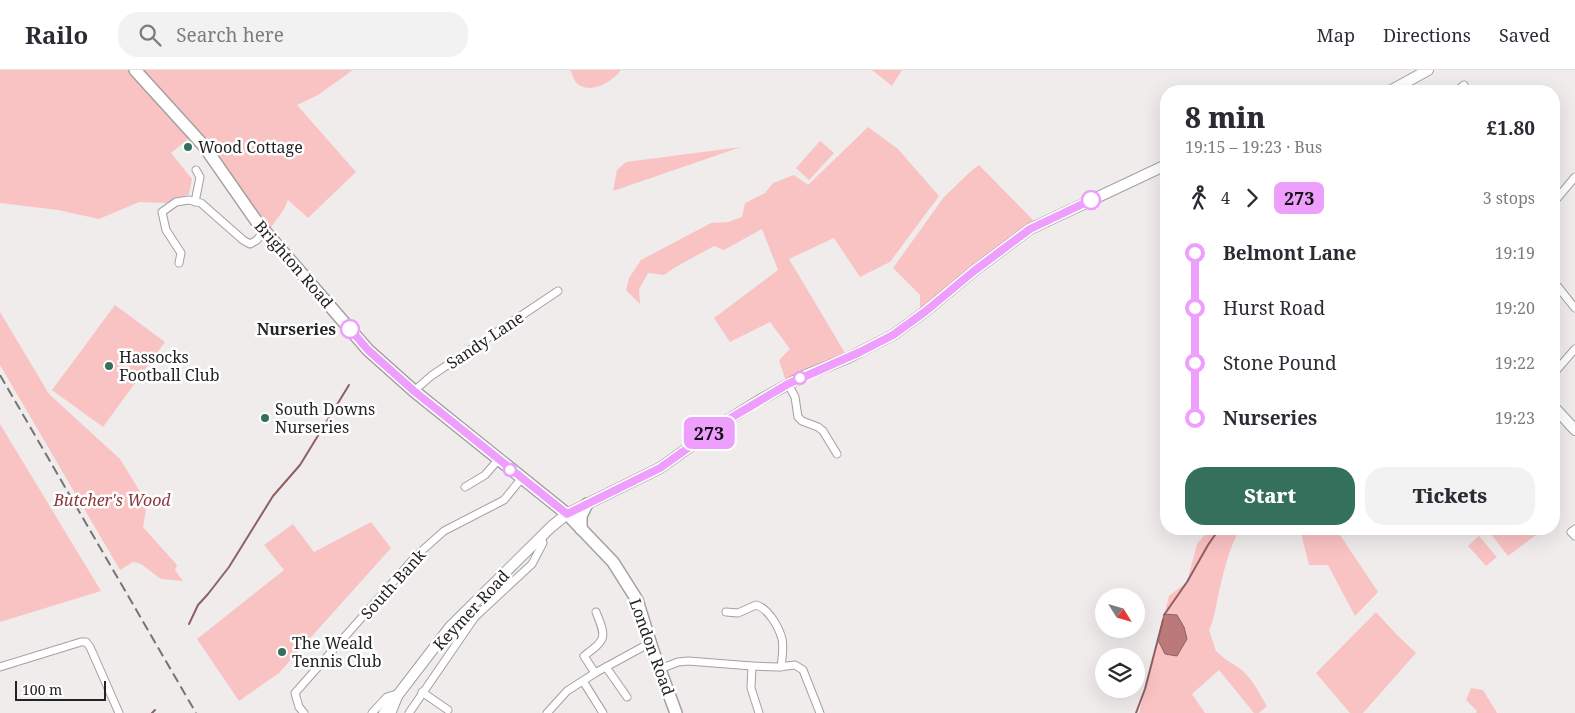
<!DOCTYPE html>
<meta charset="utf-8">
<style>
:root{--surface:#fff;--page:#f2f2f3;--text:#2b2b33;--muted:#7c7c81;--line:#e1e1e2;--accent:#34705c}
body{margin:0;font-family:"Noto Serif",serif;background:var(--page);color:var(--text);height:100vh;display:flex;flex-direction:column;font-size:19px;white-space:nowrap}
*{box-sizing:border-box;margin:0}
p{font-size:16px;color:var(--muted)}
.icon{flex:none;width:28px;height:28px;fill:none;stroke:currentColor;stroke-width:2;stroke-linecap:round;stroke-linejoin:round}
.map{position:relative;flex:1;overflow:hidden}
.side{position:absolute;left:1160px;top:15px;width:400px;height:450px;display:flex;flex-direction:column;background:var(--surface);border-radius:20px;box-shadow:0 5px 20px #0002}
.side>*{flex:none}
.badge{padding:0 10px;border-radius:8px;font-size:18px;line-height:32px}
.needle{width:32px;rotate:127deg}
.tools{position:absolute;left:1095px;top:518px;display:grid;gap:10px}
.tools a{display:grid;place-items:center;width:50px;height:50px;border-radius:50%;background:var(--surface);box-shadow:0 5px 20px #0002;font-size:25px}
.scale{position:absolute;left:15px;bottom:12px;width:91px;box-sizing:border-box;padding-left:5px;border:2px solid #252424;border-top:0;font-size:14px;line-height:18px;white-space:nowrap;color:#252424;-webkit-text-stroke:4px #fff;paint-order:stroke}
.map>.badge{position:absolute;translate:-50% -50%;box-shadow:0 0 0 2px #fff}
.legs{display:flex;align-items:center;gap:8px;height:55px;padding:0 25px;font-size:16px}
.legs p{margin-inline-start:auto}
.head{display:flex;align-items:center;justify-content:space-between;height:85px;padding:0 25px}
h1{font-size:28px;font-weight:800;line-height:38px}
.primary-button{display:flex;gap:10px;margin-top:auto;padding:10px 25px}
.primary-button a{flex:1;height:58px;border-radius:20px;background:var(--accent);color:#fff;font-size:20px;font-weight:800;line-height:58px;text-align:center}
.primary-button a+a{background:var(--page);color:var(--text)}
ul{padding:0 25px;list-style:none}
li{display:flex;align-items:center;gap:18px;height:55px;font-size:19px}
li i{display:grid;place-items:center;width:8px;height:100%;margin:0 6px;background:currentColor}
li i::after{content:'';width:12px;height:12px;margin:-6px;border:4px solid;border-radius:50%;background:var(--surface)}
li p{margin-inline-start:auto}
li:first-child i{background:linear-gradient(#0000 50%,currentColor 0)}
li:last-child i{background:linear-gradient(currentColor 50%,#0000 0)}
header{display:flex;align-items:center;gap:30px;box-sizing:border-box;height:70px;padding:0 25px;background:var(--surface);border-bottom:1px solid var(--line)}
header strong{font-size:24px}
nav{display:flex;gap:28px;margin-inline-start:auto;font-size:18px}
.search{width:350px;height:45px;background:var(--page);display:flex;align-items:center;gap:12px;box-sizing:border-box;padding:0 18px;border-radius:20px;color:var(--muted);font-size:19px}
.map>svg:first-child{display:block}
.green{fill:#fac3c3}
.water{fill:#bc797a;stroke:#8f6060}
.lines{fill:none;stroke-linecap:round;stroke-linejoin:round}
.stream{stroke:#8f6060;stroke-width:2}
.street-casing{stroke:#a4a0a0;stroke-width:9}
.secondary-casing{stroke:#a4a0a0;stroke-width:12}
.primary-casing{stroke:#a4a0a0;stroke-width:14}
.street{stroke:#fff;stroke-width:7}
.secondary{stroke:#fff;stroke-width:10}
.primary{stroke:#fff;stroke-width:11}
.rail{stroke:#757373;stroke-width:2;stroke-dasharray:10 5;stroke-linecap:butt}
.line-1-casing{stroke:#fff;stroke-width:11}
.line-1{stroke:#ee9ffe;stroke-width:8}
.poi-dot{fill:#34705c;stroke:#fff;stroke-width:2}
.stop-1-dot{fill:#fff;stroke:#ee9ffe;stroke-width:2.5}
.labels{text-anchor:middle;stroke-width:5;stroke-linejoin:round;paint-order:stroke}
.poi-label{font-size:16px;fill:#252424;stroke:#fff;text-anchor:start}
.street-label{font-size:16px;fill:#252424;stroke:#fff}
.stop-label{font-size:16px;font-weight:bold;fill:#252424;stroke:#fff;text-anchor:end}
.park-label{font-size:16px;font-style:italic;fill:#8c383e;stroke:#fff}
</style>
<header>
<strong>Railo</strong>
<div class="search"><svg class="icon" aria-label="search" viewBox="0 0 24 24"><circle cx="10" cy="10" r="6"/><path d="M15 15l6 6"/></svg>Search here</div>
<nav><a>Map</a><a>Directions</a><a>Saved</a></nav>
</header>
<div class="map">
<svg width="1575" height="643" viewBox="0 0 1575 643">
<rect width="100%" height="100%" fill="#f0ecec"/>
<g class="green">
<polygon points="0,0 353,0 318,25 297,35 356,102 308,148 288,130 284,139 267,163 191,67 171,83 192,109 189,124 167,133 139,132 99,149 58,140 0,133"/>
<path d="M570,0h51c-8,12 -34,27 -46,11 -2,-3 -3,-8 -5,-11z"/>
<polygon points="872,0 902,0 892,16"/>
<polygon points="868,57 898,79 939,126 890,192 860,207 834,168 789,189 848,288 789,321 779,290 790,279 770,252 730,272 714,248 778,200 762,159 724,180 714,176 674,198 664,205 648,203 639,219 640,234 626,220 629,208 641,190 711,153 728,152 742,147 745,133 765,123 773,113 794,105 808,115"/>
<polygon points="820,71 834,83 809,110 796,98"/>
<polygon points="741,77 613,121 617,100 626,92"/>
<polygon points="979,95 1038,155 1012,172 1008,169 976,192 953,216 920,243 920,225 893,198 944,127 970,102"/>
<polygon points="115,235 165,272 103,357 52,320"/>
<polygon points="0,242 49,324 120,389 147,433 143,457 177,495 175,500 183,511 161,509 141,494 133,492 120,500 0,295"/>
<polygon points="0,354 101,521 0,552"/>
<polygon points="371,452 391,478 279,603 239,631 197,569 284,500 264,475 293,454 314,482"/>
<path d="M1210,459h30c-11,19 -16,41 -21,63 -3,13 -4,25 -10,38l7,21 9,8 17,11 10,11 15,25 -8,7h-5l-35,-43 -27,24 13,19h-66l30,-117 18,-14 10,-38z"/>
<polygon points="1300,459 1336,459 1378,522 1355,546 1328,495 1309,495"/>
<polygon points="1487,459 1544,459 1508,486"/>
<polygon points="1479,466 1497,487 1486,496 1468,476"/>
<polygon points="1376,542 1397,565 1416,583 1363,643 1350,643 1316,603"/>
<polygon points="1471,618 1483,620 1497,643 1476,643 1477,641 1466,630"/>
</g>
<polygon class="water" points="1164,544 1177,545 1184,557 1187,569 1177,586 1165,584 1158,570"/>
<g class="lines">
<g class="stream">
<polyline points="1164,545 1187,512 1208,475 1219,459"/>
<polyline points="189,554 198,535 208,524 229,497 273,426 300,395 349,315"/>
<polyline points="152,643 155,640"/>
<polyline points="1136,643 1145,619 1163,550"/>
</g>
<g class="street-casing">
<g id="street">
<polyline points="1457,21 1464,15"/>
<polyline points="195,132 200,107 196,100"/>
<polyline points="1554,132 1575,107"/>
<polyline points="179,193 181,183 166,160 162,142 176,132 189,130 201,133 243,170 250,174 257,170 264,160"/>
<polyline points="1554,212 1575,238"/>
<polyline points="1554,303 1575,279"/>
<polyline points="788,314 795,327 798,347 802,351 818,357 823,361 837,384"/>
<polyline points="414,321 431,306 558,221"/>
<polyline points="465,417 485,405 498,390"/>
<polyline points="1575,459 1571,462 1575,466"/>
<path d="M726,542l12,1 18,-8c12,3 23,22 26,34 2,9 0,19 -1,28"/>
<polyline points="752,596 751,618 759,643"/>
<polyline points="0,597 81,572 86,572 90,577 119,643"/>
<polyline points="606,597 627,627"/>
<polyline points="660,599 678,592 688,591 752,596 778,597 795,595 803,600 820,643"/>
<path d="M595,603l-11,-17c22,-17 23,-17 12,-44"/>
<polyline points="583,611 603,643"/>
<polyline points="422,622 448,640"/>
<polyline points="304,643 299,637 295,623 417,485 444,461 504,430 521,409"/>
<polyline points="372,643 387,627 400,623"/>
<polyline points="392,643 398,628"/>
<polyline points="409,643 475,547 532,494 543,473 541,467"/>
<polyline points="547,643 567,621 595,603 650,573"/>
</g>
</g>
<g class="secondary-casing">
<g id="secondary">
<polyline points="1390,21 1428,0"/>
<polyline points="1554,337 1575,360"/>
<polyline points="384,643 450,557 551,457 567,444 660,398 729,349 758,331 801,307 848,288 893,265 926,241 974,201 1030,159 1166,95"/>
</g>
</g>
<g class="primary-casing">
<g id="primary">
<polyline points="135,0 204,76 257,152 368,280 414,321 567,444 613,492 637,530 653,581 676,643"/>
<polyline points="581,459 581,446 587,434"/>
</g>
</g>
<use href="#street" class="street"/>
<use href="#secondary" class="secondary"/>
<use href="#primary" class="primary"/>
<polyline class="rail" points="0,305 196,643"/>
</g>
<g class="lines">
<g class="line-1-casing">
<polyline id="line-1" points="350,259 368,280 414,321 567,444 660,398 729,349 788,314 860,282 893,265 926,241 974,201 1030,159 1091,130"/>
</g>
<use href="#line-1" class="line-1"/>
</g>
<g class="poi-dot">
<circle cx="188" cy="77" r="5"/>
<circle cx="109" cy="296" r="5"/>
<circle cx="265" cy="348" r="5"/>
<circle cx="282" cy="582" r="5"/>
</g>
<g class="stop-1-dot">
<circle cx="1091" cy="130" r="9"/>
<circle cx="350" cy="259" r="9"/>
<circle cx="800" cy="308" r="6"/>
<circle cx="510" cy="400" r="6"/>
</g>
<g class="labels">
<g class="poi-label">
<text x="198" y="83">Wood Cottage</text>
<text x="119" y="293">Hassocks<tspan x="119" dy="18">Football Club</tspan></text>
<text x="275" y="345">South Downs<tspan x="275" dy="18">Nurseries</tspan></text>
<text x="292" y="579">The Weald<tspan x="292" dy="18">Tennis Club</tspan></text>
</g>
<g class="street-label">
<text transform="translate(294 194) rotate(49)" y="6">Brighton Road</text>
<text transform="translate(485 270) rotate(-34)" y="6">Sandy Lane</text>
<text transform="translate(393 514) rotate(-48)" y="6">South Bank</text>
<text transform="translate(471 540) rotate(-47)" y="6">Keymer Road</text>
<text transform="translate(652 577) rotate(70)" y="6">London Road</text>
</g>
<g class="stop-label">
<text x="336" y="265">Nurseries</text>
</g>
<g class="park-label">
<text x="112" y="436">Butcher's Wood</text>
</g>
</g>
</svg>
<div class="tools">
<a><svg class="needle" viewBox="-14 -14 28 28"><path d="M0-13l5 13h-10z" fill="#e53935"/><path d="M0 13l5-13h-10z" fill="#7c7c81"/></svg></a>
<a><svg class="icon" aria-label="layers" viewBox="0 0 24 24"><path d="M12 4l9 5-9 5-9-5zM3 14l9 5 9-5"/></svg></a>
</div>
<div class="scale">100 m</div>
<b class="badge" style="left:709px;top:363px;background:#ee9ffe;color:#111">273</b>
<section class="side">
<div class="head"><div><h1>8 min</h1><p>19:15 – 19:23 · Bus</p></div><b>£1.80</b></div>
<div class="legs"><svg class="icon" aria-label="walk" viewBox="0 0 24 24"><circle cx="13" cy="4" r="2"/><path d="M13 8l-2 6 4 7M11 14l-3 7M7 12l3-4h3l4 4"/></svg>4<svg class="icon" aria-label="forward" viewBox="0 0 24 24"><path d="M9 5l7 7-7 7"/></svg><b class="badge" style="background:#ee9ffe;color:#111">273</b><p>3 stops</p></div>
<ul>
<li><i style="color:#ee9ffe"></i><b>Belmont Lane</b><p>19:19</p></li>
<li><i style="color:#ee9ffe"></i><span>Hurst Road</span><p>19:20</p></li>
<li><i style="color:#ee9ffe"></i><span>Stone Pound</span><p>19:22</p></li>
<li><i style="color:#ee9ffe"></i><b>Nurseries</b><p>19:23</p></li>
</ul>
<div class="primary-button"><a>Start</a><a>Tickets</a></div>
</section>
</div>
